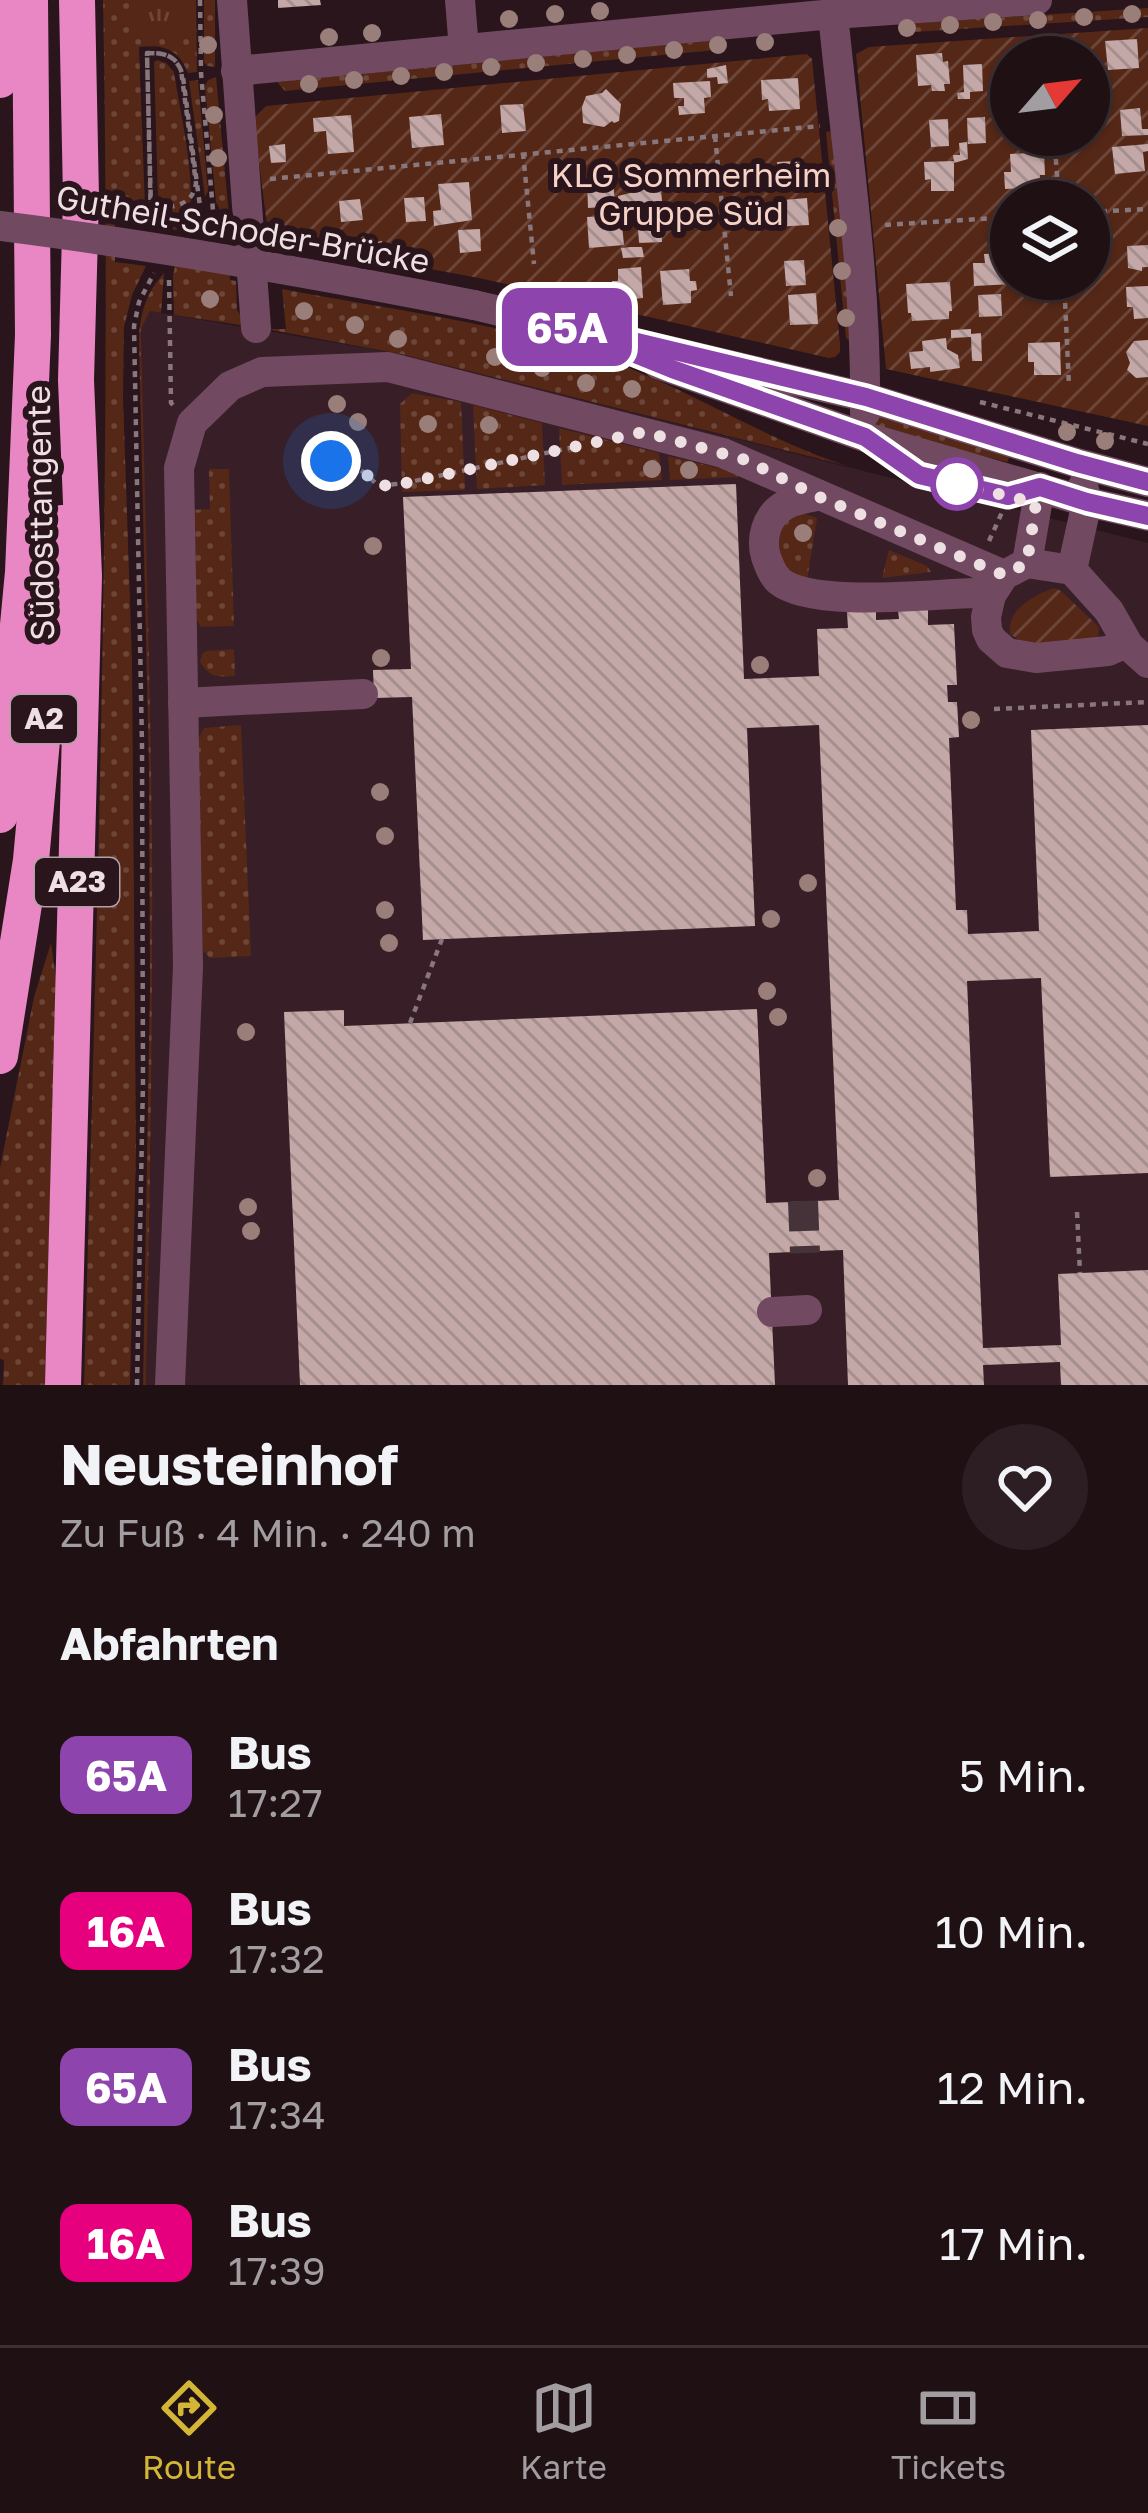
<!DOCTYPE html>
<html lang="de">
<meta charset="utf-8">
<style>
:root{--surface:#1f1014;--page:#2c1e22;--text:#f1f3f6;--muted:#a19da0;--line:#3c3034;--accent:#d3b635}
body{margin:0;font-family:"Golos Text",sans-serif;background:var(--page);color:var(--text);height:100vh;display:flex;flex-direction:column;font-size:45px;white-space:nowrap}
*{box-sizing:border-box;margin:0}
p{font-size:39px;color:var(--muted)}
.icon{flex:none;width:66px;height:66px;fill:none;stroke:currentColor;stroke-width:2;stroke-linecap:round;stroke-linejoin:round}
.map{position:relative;height:1385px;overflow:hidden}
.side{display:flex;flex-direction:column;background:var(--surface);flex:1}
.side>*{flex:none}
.badge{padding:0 24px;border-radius:18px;font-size:42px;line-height:78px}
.needle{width:78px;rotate:62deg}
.fabs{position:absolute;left:990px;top:36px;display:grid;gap:24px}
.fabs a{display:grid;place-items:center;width:120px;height:120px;border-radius:50%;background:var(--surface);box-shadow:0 3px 9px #0004,0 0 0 3px var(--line);font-size:60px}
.you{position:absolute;width:60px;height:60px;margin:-30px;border:9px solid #fff;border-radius:50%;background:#1a73e8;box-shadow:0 0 0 18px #1a73e833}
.map>.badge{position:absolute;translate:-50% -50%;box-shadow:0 0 0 6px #fff}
h2{padding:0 60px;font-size:45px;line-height:108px}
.round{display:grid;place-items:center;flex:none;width:126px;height:126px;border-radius:63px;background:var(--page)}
.overview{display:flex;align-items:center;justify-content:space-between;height:204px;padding:0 60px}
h1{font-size:57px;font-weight:700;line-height:90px}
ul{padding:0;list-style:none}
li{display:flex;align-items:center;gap:36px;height:156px;padding:0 60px}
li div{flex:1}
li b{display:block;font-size:45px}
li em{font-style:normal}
li .badge{min-width:132px;font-weight:700;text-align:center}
.dock{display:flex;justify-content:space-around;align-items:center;height:168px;border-top:3px solid var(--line);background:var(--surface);font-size:33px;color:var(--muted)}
.dock a{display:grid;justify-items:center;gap:6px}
.dock .current{color:var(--accent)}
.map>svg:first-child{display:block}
.built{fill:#381e26}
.grass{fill:url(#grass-dots)}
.park{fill:url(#park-tufts)}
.garden{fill:url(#garden-furrows);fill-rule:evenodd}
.building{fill:url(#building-back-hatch)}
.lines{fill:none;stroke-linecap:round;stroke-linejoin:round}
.minor-tunnel{stroke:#463339;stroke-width:30;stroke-dasharray:30 15;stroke-linecap:butt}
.path{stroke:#88777c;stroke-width:4.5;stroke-dasharray:6 6;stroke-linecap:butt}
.minor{stroke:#714a61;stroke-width:30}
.highway{stroke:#e987c4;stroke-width:36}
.minor-bridge{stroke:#714a61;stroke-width:30}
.tree{fill:#9a7e7a}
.line-casing{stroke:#fff;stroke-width:27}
.line{stroke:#8e44ad;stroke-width:18}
.walk{stroke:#eddfe2;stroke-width:12;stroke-dasharray:0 21.6}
.stop-dot{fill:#fff;stroke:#8e44ad;stroke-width:6}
.labels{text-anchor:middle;stroke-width:12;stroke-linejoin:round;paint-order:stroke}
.shield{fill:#29151b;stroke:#b2a2a6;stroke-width:3}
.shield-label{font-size:30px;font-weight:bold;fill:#eddfe2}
.park-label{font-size:33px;fill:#f7d3c7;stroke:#29151b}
.street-label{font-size:33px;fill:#eddfe2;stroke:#29151b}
</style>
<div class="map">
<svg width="1148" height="1385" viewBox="0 0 1148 1385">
<defs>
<pattern id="grass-dots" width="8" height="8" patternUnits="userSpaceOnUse" patternTransform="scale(3)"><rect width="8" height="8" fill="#542717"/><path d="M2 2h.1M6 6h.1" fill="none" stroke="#6d4638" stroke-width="1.8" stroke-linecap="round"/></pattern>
<pattern id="park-tufts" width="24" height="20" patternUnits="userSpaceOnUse" patternTransform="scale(3)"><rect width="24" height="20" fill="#542717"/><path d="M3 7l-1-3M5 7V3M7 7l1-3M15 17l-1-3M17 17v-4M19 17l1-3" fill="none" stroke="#6d4638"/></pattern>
<pattern id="garden-furrows" width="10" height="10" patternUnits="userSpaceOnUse" patternTransform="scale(3)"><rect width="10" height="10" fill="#542717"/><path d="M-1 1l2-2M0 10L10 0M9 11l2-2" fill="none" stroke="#6d4638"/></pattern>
<pattern id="building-back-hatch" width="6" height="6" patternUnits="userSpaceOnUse" patternTransform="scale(3)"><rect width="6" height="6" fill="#c4a8a7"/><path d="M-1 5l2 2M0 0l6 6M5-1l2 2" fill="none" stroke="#a58f8e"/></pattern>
</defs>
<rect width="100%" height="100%" fill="#29151b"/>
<polygon class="built" points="150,311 401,354 1148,543 1148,1385 146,1385 151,1121 152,836 141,328"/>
<g class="grass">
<path d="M103,0h93l1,72 -9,1c-9,-24 -25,-29 -49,-26l6,160 22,-1 -1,-6h-8l-4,-138 3,-2 9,3 8,9c6,41 27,124 11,159l-70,-9v40l31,4 -14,29 -8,32 -1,70 9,263 4,493 -6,232h-46c13,-462 28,-923 19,-1385z"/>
<polygon points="204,0 215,0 215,67 207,66 204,62"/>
<polygon points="1148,8 1148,17 914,32 904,31 899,24"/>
<polygon points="725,39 726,49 285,91 277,82"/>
<polygon points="216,77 229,215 221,212 216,202 205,86 208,80"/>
<polygon points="198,80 208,191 205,197 189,81"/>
<polygon points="832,131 852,342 846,338 826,132"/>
<polygon points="228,252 230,280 236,281 237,310 247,326 174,315 173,276 176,260"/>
<path d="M164,273l-3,40 -11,-2 -9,18c4,170 9,340 11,510 1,182 -2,364 -6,546h-3l7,-400 -1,-215 -10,-431c1,-26 7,-46 25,-66z"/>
<path d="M282,289c110,21 225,34 331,73 80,29 153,78 235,104l-447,-112 -135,-25h20z"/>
<polygon points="412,393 461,402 465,490 402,492 400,404"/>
<polygon points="473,405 542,423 545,485 477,489"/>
<polygon points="873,414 1015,448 1007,462 875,429"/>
<polygon points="559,428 659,453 662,480 562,485"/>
<polygon points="668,456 736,472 738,477 670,480"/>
<polygon points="209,469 229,469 234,626 201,627 194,616 190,510 210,509"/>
<path d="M802,513l15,5 -10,62c-7,-3 -14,-5 -19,-9 -21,-17 -10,-53 14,-58z"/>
<polygon points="889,550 927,566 931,572 882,578"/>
<path d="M234,649l1,27c-17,1 -25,2 -35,-14l2,-8 4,-3z"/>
<polygon points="241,725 251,956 210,958 203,951 198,739 204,728"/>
<polygon points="51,943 56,979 45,1385 3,1385 4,1360 0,1359 0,1168 34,997"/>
</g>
<polygon class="park" points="129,0 196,0 196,39 131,39"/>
<g class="garden">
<path d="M1148,28v398l-262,-57 -30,-315 13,-7zM1011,57h78v78h-78zM1011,201h78v78h-78z"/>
<polygon points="807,54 812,59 840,344 840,352 835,357 829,358 479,278 375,259 276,235 267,225 254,124 256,116 266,106"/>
<path d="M1054,588l7,3 38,36 -1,12 -71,6 -17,-11c-3,-25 23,-38 44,-46z"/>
</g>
<g class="building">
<polygon points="278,0 320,0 321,5 278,8"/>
<polygon points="1137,39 1139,68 1108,70 1105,41"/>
<polygon points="942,53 943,62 948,61 950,84 944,84 945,91 932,91 931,85 918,86 916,55"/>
<polygon points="982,64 983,91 970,92 970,99 958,99 957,93 964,92 963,65"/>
<polygon points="726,65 728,83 718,84 717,77 707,78 707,69"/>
<polygon points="798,78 800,109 769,111 768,99 762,100 761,80"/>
<polygon points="710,81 711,97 704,98 705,113 679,115 678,106 684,106 684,98 674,98 673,83"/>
<polygon points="606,89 621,104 619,121 614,123 612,121 604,127 583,123 582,107 586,96 602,93"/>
<polygon points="523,104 526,131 502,133 500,105"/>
<polygon points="1140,108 1142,129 1148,129 1148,135 1122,136 1120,110"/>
<polygon points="441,114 444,145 412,148 409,117"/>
<polygon points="351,115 354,152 328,154 326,131 314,132 313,118"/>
<polygon points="985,117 986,143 968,144 967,118"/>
<polygon points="948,119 949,146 931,147 929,120"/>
<polygon points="967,142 968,159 954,163 953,155 960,155 959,143"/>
<polygon points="285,144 286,162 271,163 269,146"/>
<polygon points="1148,144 1148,151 1143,152 1145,171 1115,174 1112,147"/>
<polygon points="1044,152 1045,175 1040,175 1040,182 1023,183 1023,188 1005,189 1004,172 1011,172 1010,154"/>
<polygon points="797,161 799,187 779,188 777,162"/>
<polygon points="954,161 954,191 931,191 931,179 925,180 924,162"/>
<polygon points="659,165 662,201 619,206 618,196 634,192 633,167"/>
<polygon points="613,178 615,206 588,208 587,180"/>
<polygon points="469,182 472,220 434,226 433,211 441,210 438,184"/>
<polygon points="424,197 426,221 406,222 404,198"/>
<polygon points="807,198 809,225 773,227 771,201"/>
<polygon points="360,199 363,220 341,222 339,201"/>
<polygon points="660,212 662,242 639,243 637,213"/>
<polygon points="621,215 624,245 589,248 587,217"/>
<polygon points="480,229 481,251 460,253 458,230"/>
<polygon points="382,241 384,254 362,254 361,245"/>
<polygon points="1148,245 1148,267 1142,267 1142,271 1128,268 1127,246"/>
<polygon points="631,247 642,247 644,257 623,258 621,248"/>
<polygon points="1006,253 1007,265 1011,265 1011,279 1014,279 1014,284 974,286 973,263 985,263 984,254"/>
<polygon points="804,260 806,285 786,286 784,261"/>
<polygon points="641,267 643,298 614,301 612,281 618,281 618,269"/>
<polygon points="689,269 690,281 696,281 697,290 691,291 691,303 663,305 660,271"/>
<polygon points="950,282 952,311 949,311 949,319 912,321 911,313 908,313 906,284"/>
<polygon points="1148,286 1148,318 1134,319 1133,307 1127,307 1126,287"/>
<polygon points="816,293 818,324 790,325 788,295"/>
<polygon points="1001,294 1002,316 979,317 978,295"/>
<polygon points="971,329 971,334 981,333 982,361 972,361 971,337 951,338 951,330"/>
<polygon points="946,338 947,349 958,355 960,368 930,372 930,367 911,369 909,352 923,351 922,341"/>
<polygon points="1148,340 1148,377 1136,378 1127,370 1130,363 1126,352 1134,341"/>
<polygon points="1060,342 1061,375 1034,375 1034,362 1028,362 1028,343"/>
<polygon points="736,484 744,679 819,676 817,629 848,628 847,612 876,611 876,620 899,619 898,610 928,609 928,625 954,624 957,685 947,685 948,702 957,702 959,737 949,738 956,910 967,910 968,934 1039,931 1031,730 1148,725 1148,1173 1050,1177 1041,978 967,981 983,1348 1061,1345 1058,1274 1148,1270 1148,1385 1061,1385 1060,1362 983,1365 984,1385 848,1385 843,1250 769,1253 775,1385 300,1385 284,1012 344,1010 344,1026 757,1009 766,1203 839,1200 819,725 747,728 755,926 423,940 412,697 374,698 373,670 411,669 403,497"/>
</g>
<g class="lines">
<polyline class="minor-tunnel" points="803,1201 805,1253"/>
<g class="path">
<polyline points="200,0 201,73 214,222"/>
<polyline points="1049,56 1049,57"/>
<polyline points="1054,135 1059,201"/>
<polyline points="715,136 731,296"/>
<polyline points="523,153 534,264"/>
<polyline points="270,179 820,126"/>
<polyline points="1089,212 1148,209"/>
<path d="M151,224l-4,-171c17,0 26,1 34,17l15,113c-4,25 -24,24 -45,25l-4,-155c20,0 31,3 36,24l18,137 12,7 10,1"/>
<polyline points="885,225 1011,217"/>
<polyline points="1064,279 1069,386"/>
<polyline points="169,280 171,403 173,405"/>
<polyline points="980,402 1148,444"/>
<polyline points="325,473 331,462 347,458 379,486 405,483 579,446"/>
<polyline points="989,541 1004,508"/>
<polyline points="994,709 1148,702"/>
<polyline points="410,1023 442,939"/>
<polyline points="1077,1212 1080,1273"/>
<polyline points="137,1385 143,1082 142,746 134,326 139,302 154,273"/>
</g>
<g class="minor">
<polyline points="232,0 256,328"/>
<polyline points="460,0 464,49"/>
<path d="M833,14c13,133 34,266 32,399"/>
<polyline points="236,71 833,14 1037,0"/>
<polyline points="474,305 865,397 1077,463 1148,482"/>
<polyline points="658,364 865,437 1087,502 1148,516"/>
<path d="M817,496c-23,4 -43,8 -51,33 -3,10 -3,18 0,28 3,8 7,19 13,24 33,27 152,13 195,12l17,2"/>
<polyline points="1027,563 1040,487"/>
<polyline points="1072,570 1087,502 1083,486"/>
<polyline points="1122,636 1117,647 1108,651 1036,658 1007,653 991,639 987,630 986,617 991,595 1004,575 1027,563 1072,570 1109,611 1129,646 1148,663"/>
<polyline points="183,703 363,694"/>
<polyline points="772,1312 807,1310"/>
<polyline points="170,1385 188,967 179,468 192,423 230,386 262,372 388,367 723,453 1004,575"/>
</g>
<g class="highway">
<polyline points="0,80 8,0"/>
<polyline points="0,815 23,572 33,335 30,0"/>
<polyline points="0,1056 31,860 62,523"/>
<polyline points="63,1385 84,576 76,380 81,197 77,0"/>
</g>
<path class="minor-bridge" d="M0,226c159,20 316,48 474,79"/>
</g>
<g class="tree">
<circle cx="600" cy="11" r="9"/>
<circle cx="555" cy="14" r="9"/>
<circle cx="1132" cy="14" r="9"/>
<circle cx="1084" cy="17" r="9"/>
<circle cx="509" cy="19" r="9"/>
<circle cx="1038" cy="20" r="9"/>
<circle cx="993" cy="22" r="9"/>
<circle cx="950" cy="25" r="9"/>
<circle cx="907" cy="28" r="9"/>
<circle cx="372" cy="33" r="9"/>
<circle cx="329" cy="37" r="9"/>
<circle cx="765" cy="42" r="9"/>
<circle cx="208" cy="45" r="9"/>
<circle cx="718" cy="45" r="9"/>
<circle cx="674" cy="50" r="9"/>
<circle cx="627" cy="55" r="9"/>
<circle cx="583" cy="59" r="9"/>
<circle cx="536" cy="63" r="9"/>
<circle cx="491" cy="67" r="9"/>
<circle cx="444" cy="72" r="9"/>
<circle cx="401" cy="76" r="9"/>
<circle cx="354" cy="80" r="9"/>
<circle cx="309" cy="84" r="9"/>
<circle cx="214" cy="115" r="9"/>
<circle cx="218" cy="158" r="9"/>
<circle cx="838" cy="228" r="9"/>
<circle cx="842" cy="271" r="9"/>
<circle cx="210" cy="299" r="9"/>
<circle cx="304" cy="311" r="9"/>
<circle cx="846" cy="318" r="9"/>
<circle cx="355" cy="325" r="9"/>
<circle cx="398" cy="339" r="9"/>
<circle cx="495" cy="357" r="9"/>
<circle cx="542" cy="368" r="9"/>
<circle cx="586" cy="383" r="9"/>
<circle cx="632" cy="389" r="9"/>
<circle cx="337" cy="404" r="9"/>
<circle cx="358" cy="422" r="9"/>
<circle cx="428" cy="424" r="9"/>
<circle cx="489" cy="425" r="9"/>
<circle cx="1067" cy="432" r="9"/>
<circle cx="1105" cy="441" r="9"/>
<circle cx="652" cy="469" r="9"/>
<circle cx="689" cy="470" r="9"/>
<circle cx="803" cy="533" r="9"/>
<circle cx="373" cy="546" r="9"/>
<circle cx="381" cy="658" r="9"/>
<circle cx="760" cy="665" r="9"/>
<circle cx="971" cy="720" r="9"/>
<circle cx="380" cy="792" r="9"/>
<circle cx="385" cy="836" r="9"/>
<circle cx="808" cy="883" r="9"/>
<circle cx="385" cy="910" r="9"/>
<circle cx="771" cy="919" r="9"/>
<circle cx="389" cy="943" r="9"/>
<circle cx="767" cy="991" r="9"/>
<circle cx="778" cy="1017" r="9"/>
<circle cx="246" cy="1032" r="9"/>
<circle cx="817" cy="1178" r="9"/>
<circle cx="248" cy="1207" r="9"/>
<circle cx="251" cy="1231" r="9"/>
</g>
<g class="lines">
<g class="line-casing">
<polyline id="line" points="1148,482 1077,463 866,397 558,323 672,369 865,437 919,475 1008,496 1040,487 1087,502 1148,516"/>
</g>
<use href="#line" class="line"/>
<polyline class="walk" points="331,461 347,458 380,486 405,483 644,432 746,460 817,496 1004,575 1027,563 1036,503 957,484"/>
</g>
<circle class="stop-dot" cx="957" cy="484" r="24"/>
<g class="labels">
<g class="shield">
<rect x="11" y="695" width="66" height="48" rx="9"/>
<rect x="35" y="858" width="84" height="48" rx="9"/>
</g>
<g class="shield-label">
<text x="44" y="729">A2</text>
<text x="77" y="892">A23</text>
</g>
<g class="park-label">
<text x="691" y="187">KLG Sommerheim<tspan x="691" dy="38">Gruppe Süd</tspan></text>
</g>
<g class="street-label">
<text transform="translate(243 229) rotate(10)" y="12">Gutheil-Schoder-Brücke</text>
<text transform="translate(40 513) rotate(-91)" y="12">Südosttangente</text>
</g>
</g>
</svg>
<div class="fabs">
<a><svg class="needle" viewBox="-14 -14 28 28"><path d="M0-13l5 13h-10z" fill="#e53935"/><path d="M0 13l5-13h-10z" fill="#a19da0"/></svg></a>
<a><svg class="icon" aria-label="layers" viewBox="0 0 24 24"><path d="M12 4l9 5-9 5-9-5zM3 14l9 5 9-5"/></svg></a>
</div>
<div class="you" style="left:331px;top:461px"></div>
<b class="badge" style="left:567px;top:327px;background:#8e44ad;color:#fff">65A</b>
</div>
<section class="side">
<div class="overview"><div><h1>Neusteinhof</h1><p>Zu Fuß · 4 Min. · 240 m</p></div><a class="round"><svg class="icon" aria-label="heart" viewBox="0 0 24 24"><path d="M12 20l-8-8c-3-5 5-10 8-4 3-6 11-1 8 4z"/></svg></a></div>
<h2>Abfahrten</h2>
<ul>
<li><span class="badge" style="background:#8e44ad;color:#fff">65A</span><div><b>Bus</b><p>17:27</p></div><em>5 Min.</em></li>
<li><span class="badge" style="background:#e6007e;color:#fff">16A</span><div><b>Bus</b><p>17:32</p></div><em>10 Min.</em></li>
<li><span class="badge" style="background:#8e44ad;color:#fff">65A</span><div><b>Bus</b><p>17:34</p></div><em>12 Min.</em></li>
<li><span class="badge" style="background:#e6007e;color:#fff">16A</span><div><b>Bus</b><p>17:39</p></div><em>17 Min.</em></li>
</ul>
</section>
<nav class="dock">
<a class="current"><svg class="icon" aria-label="directions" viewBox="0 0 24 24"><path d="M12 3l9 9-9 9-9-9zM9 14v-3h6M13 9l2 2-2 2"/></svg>Route</a>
<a><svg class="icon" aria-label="map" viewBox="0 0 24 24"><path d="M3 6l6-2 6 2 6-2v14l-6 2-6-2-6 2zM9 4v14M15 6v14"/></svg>Karte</a>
<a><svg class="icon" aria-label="tickets" viewBox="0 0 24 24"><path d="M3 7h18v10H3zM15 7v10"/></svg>Tickets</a>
</nav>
